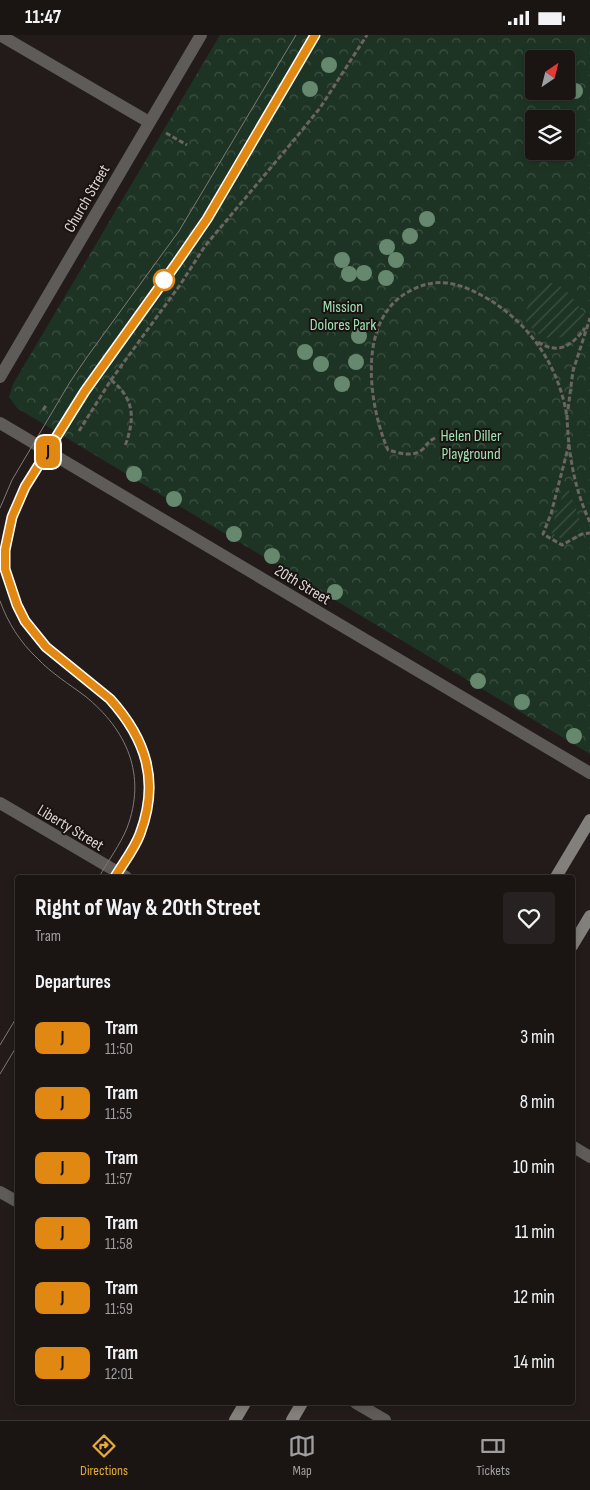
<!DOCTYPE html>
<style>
:root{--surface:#1a1413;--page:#272121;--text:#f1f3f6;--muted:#9f9ea0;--line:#383333;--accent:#e6ac36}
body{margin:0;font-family:"Sofia Sans Condensed",sans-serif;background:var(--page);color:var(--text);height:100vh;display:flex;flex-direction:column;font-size:19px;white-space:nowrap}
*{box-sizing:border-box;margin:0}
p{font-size:16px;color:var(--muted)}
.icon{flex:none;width:28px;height:28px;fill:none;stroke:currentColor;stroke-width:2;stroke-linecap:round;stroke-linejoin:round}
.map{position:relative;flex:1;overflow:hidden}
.details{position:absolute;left:15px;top:840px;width:560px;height:530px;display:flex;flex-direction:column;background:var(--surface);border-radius:5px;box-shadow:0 2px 8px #0003,0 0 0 1px var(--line)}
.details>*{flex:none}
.badge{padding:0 10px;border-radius:8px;font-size:18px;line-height:32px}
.needle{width:32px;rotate:35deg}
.fabs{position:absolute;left:525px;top:15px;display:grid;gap:10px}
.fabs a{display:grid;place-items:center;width:50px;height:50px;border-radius:5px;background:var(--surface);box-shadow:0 2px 8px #0003,0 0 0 1px var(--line);font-size:25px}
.map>.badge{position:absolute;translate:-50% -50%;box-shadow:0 0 0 2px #fff}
h2{padding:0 20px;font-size:19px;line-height:45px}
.round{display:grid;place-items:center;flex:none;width:52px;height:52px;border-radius:5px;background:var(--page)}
.summary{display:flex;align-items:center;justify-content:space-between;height:85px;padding:0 20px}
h1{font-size:24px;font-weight:700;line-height:38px}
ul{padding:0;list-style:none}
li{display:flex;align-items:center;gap:15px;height:65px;padding:0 20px}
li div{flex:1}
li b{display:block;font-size:19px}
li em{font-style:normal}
li .badge{min-width:55px;font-weight:700;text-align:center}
.status{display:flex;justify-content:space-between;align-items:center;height:35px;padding:0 25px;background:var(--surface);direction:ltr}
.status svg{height:14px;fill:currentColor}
.menu{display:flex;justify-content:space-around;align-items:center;height:70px;border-top:1px solid var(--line);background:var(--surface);font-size:14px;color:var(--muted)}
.menu a{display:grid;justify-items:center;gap:2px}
.menu .on{color:var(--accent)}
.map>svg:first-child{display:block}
.park{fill:url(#park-crowns);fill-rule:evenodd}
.garden{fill:url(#garden-furrows)}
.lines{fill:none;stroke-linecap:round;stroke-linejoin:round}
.path{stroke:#6a6462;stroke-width:3;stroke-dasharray:5 2.5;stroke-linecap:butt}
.street{stroke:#5e5b59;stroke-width:12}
.secondary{stroke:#837f7b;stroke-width:12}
.tram{stroke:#7f7978;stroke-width:1}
.tree{fill:#66886e}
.line-casing{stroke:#fff;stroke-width:11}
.line{stroke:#e18813;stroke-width:8}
.stop-dot{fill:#fff;stroke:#e18813;stroke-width:2.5}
.labels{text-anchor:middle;stroke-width:4;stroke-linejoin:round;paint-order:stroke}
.street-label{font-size:16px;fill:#dbd6d5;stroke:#191210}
.park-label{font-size:16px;fill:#9ee1b3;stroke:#191210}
</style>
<div class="status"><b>11:47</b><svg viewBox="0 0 49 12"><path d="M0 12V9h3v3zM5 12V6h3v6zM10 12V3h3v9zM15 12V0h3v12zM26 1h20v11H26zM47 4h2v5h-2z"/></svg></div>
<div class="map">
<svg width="590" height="1385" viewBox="0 0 590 1385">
<defs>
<pattern id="park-crowns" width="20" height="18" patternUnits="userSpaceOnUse" patternTransform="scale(1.25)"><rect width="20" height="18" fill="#1d3424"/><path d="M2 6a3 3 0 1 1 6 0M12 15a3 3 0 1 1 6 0" fill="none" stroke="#3d5143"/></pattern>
<pattern id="garden-furrows" width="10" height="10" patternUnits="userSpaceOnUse" patternTransform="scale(1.25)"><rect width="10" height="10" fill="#1d3424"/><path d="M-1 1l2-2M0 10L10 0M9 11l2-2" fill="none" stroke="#3d5143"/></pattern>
</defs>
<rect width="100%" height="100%" fill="#221b19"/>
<path class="park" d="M220,0h370v719l-573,-346 -8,-11 4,-13zM534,24h32v32h-32zM534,84h32v32h-32z"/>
<g class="garden">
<path d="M550,248c17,2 25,19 35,32 -6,17 -27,28 -43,21 -8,-4 -13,-11 -18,-17 5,-16 7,-33 26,-36z"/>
<polygon points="566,448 582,491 579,496 571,498 562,504 549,496 558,475"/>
</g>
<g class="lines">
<g class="path">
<polyline points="166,98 187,110"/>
<path d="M538,307c20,13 34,4 47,-14"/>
<path d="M111,345c24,19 24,39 14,66"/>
<polyline points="568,374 573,336 590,283"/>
<polyline points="43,375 47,369"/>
<path d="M567,380c1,36 7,74 23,107"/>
<polyline points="79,396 111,345 180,250 205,211 294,105 320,73 367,0"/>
<path d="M435,403c-6,3 -8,6 -12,11 -9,9 -24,4 -35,1 -20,-46 -32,-134 24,-160 7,-4 14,-6 22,-7 17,-2 32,4 47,12 47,25 78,70 86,122"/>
<polyline points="569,409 551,479 543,499 562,510 582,499 590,498"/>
</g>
<g class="street">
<polyline points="0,0 149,87"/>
<polyline points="0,342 201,0"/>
<polyline points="0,388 590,738"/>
<polyline points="0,768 126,842"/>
<polyline points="572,1111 590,1122"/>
<polyline points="0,1157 18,1167"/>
<polyline points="356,1368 385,1385"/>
</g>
<g class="secondary">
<polyline points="556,842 590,785"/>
<polyline points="572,911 590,881"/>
<polyline points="235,1385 245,1368"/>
<polyline points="292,1385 302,1368"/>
</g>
<g class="tram">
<polyline points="0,473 12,445 70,347 87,322 179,196 296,0"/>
<path d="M0,566c8,22 20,41 37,57 14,15 32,26 48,38 42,34 62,79 42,132 -7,17 -19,33 -28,49"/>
<path d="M115,842c8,-14 19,-27 25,-43 19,-48 7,-102 -32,-136 -40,-37 -75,-48 -95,-105 -5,-15 -9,-28 -8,-44 3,-42 28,-73 49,-107 16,-26 31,-51 48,-76 30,-42 62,-83 91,-125 16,-24 29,-49 43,-73 27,-44 53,-89 79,-133"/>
<polyline points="0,1010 18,980"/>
<polyline points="0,1039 18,1009"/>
</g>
</g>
<g class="tree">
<circle cx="329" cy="30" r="8"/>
<circle cx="310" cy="54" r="8"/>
<circle cx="575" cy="56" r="8"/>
<circle cx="427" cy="184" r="8"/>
<circle cx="410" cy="201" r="8"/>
<circle cx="387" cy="212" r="8"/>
<circle cx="342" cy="225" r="8"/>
<circle cx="396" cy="225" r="8"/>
<circle cx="364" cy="238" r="8"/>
<circle cx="349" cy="239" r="8"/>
<circle cx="386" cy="243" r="8"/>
<circle cx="359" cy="301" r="8"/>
<circle cx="305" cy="317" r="8"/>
<circle cx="356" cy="327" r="8"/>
<circle cx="321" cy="329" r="8"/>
<circle cx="342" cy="349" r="8"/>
<circle cx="134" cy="439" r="8"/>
<circle cx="174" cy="464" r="8"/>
<circle cx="234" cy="499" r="8"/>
<circle cx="272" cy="521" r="8"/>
<circle cx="335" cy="557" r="8"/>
<circle cx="478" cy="646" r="8"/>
<circle cx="522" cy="667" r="8"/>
<circle cx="574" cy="701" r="8"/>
</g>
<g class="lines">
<g class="line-casing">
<path id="line" d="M115,842c8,-14 19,-27 25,-43 20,-53 6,-95 -30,-135l-64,-52 -21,-26 -8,-16 -12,-36v-19l7,-33 13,-30 60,-96 91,-127 31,-45 108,-184"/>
</g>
<use href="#line" class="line"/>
</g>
<circle class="stop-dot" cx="164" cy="245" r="10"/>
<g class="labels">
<g class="street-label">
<text transform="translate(86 163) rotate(-60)" y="6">Church Street</text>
<text transform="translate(303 549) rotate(31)" y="6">20th Street</text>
<text transform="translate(71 792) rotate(31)" y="6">Liberty Street</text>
</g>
<g class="park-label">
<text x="343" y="277">Mission<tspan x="343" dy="18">Dolores Park</tspan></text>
<text x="471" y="406">Helen Diller<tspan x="471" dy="18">Playground</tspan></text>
</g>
</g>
</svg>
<div class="fabs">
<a><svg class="needle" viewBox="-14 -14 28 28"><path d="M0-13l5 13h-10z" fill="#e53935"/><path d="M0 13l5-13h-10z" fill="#9f9ea0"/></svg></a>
<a><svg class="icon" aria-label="layers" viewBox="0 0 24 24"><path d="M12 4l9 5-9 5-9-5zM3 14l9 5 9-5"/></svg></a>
</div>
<b class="badge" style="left:48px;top:417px;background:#e18813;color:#111">J</b>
<section class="details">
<div class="summary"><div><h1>Right of Way &amp; 20th Street</h1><p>Tram</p></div><a class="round"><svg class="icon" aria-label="heart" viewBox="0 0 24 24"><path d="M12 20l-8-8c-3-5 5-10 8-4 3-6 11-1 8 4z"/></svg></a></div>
<h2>Departures</h2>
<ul>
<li><span class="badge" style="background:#e18813;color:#111">J</span><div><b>Tram</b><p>11:50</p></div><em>3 min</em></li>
<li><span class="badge" style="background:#e18813;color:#111">J</span><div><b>Tram</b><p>11:55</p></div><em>8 min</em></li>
<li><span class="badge" style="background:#e18813;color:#111">J</span><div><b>Tram</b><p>11:57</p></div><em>10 min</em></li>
<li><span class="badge" style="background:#e18813;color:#111">J</span><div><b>Tram</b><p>11:58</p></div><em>11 min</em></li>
<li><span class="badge" style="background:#e18813;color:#111">J</span><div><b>Tram</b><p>11:59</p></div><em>12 min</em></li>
<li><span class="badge" style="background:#e18813;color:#111">J</span><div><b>Tram</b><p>12:01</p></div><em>14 min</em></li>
</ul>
</section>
</div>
<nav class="menu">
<a class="on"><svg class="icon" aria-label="directions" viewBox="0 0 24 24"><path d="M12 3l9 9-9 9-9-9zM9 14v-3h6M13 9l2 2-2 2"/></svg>Directions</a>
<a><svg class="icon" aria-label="map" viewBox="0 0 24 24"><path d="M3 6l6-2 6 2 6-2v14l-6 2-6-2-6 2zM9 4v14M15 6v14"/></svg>Map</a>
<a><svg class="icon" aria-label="tickets" viewBox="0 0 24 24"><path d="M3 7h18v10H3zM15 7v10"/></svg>Tickets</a>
</nav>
